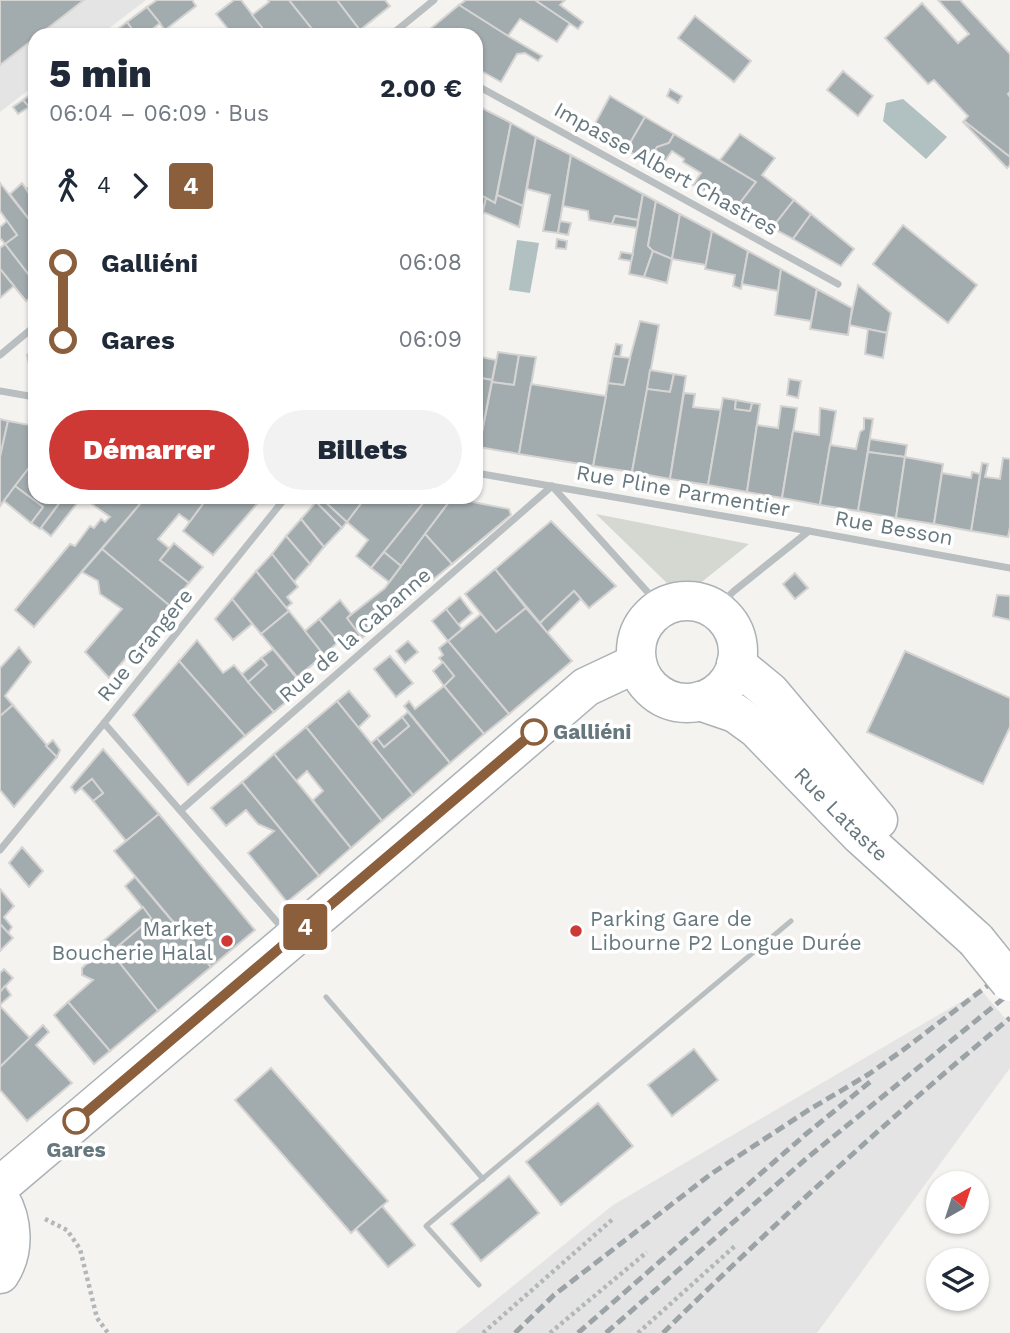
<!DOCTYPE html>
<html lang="fr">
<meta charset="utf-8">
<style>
:root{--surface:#fff;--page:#f2f2f3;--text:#1f2937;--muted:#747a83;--accent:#ce3936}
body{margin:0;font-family:"Work Sans",sans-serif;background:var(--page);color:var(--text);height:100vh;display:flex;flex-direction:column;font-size:26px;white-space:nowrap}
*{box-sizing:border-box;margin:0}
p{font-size:23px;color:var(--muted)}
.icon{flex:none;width:38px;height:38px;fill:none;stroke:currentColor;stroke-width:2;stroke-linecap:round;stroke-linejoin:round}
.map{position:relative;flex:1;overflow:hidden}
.sheet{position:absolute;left:28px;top:28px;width:455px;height:476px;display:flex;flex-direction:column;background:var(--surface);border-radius:21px;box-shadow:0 2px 5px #0004}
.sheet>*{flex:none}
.badge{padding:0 14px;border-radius:5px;font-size:24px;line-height:46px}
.needle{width:46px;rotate:39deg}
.buttons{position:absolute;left:926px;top:1171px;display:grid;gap:14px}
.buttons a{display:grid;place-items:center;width:63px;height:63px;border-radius:50%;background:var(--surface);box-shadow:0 2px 5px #0004;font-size:35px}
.map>.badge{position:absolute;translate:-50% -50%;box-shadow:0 0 0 4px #fff}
.legs{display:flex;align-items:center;gap:10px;height:77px;padding:0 21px;font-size:23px}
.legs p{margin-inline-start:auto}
.overview{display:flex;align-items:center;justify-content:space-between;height:119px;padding:0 21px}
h1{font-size:38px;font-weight:800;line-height:52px}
.cta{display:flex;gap:14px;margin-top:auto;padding:14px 21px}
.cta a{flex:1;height:80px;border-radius:42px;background:var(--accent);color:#fff;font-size:28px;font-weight:800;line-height:80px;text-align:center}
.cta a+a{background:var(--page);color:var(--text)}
ul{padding:0 21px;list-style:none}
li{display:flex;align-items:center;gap:24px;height:77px;font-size:26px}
li i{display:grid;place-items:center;width:10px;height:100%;margin:0 9px;background:currentColor}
li i::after{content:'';width:18px;height:18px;margin:-9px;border:5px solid;border-radius:50%;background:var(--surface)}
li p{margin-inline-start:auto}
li:first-child i{background:linear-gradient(#0000 50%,currentColor 0)}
li:last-child i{background:linear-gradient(currentColor 50%,#0000 0)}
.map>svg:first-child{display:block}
.built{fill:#e4e4e4}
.green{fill:#d4d8d0}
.water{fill:#b1c0c1}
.building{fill:#a2abae;stroke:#d5d4d3;stroke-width:2}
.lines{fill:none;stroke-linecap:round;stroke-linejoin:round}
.secondary-casing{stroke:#abb2b5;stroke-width:41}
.path{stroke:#b3b7b8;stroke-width:4.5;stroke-dasharray:3.5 3.5;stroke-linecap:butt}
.lane{stroke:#b9bec0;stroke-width:5}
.street{stroke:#b9bec0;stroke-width:7}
.secondary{stroke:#fff;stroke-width:38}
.rail{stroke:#9ba3a6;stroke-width:5;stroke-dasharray:10 5;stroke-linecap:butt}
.secondary-bridge-casing{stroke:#abb2b5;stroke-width:41;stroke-linecap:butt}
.secondary-bridge{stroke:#fff;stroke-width:38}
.line-1-casing{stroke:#fff;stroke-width:16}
.line-1{stroke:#8b5e3c;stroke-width:10}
.stop-1-dot{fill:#fff;stroke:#8b5e3c;stroke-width:3.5}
.poi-dot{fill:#ce3936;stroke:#fff;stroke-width:2.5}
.labels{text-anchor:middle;stroke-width:7;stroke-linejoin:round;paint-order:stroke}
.street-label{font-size:21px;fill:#66787e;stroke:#fff}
.stop-label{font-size:21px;font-weight:bold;fill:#66787e;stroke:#fff;text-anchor:start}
.poi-label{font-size:21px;fill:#66787e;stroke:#fff;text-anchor:start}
</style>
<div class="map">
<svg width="1010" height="1333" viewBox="0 0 1010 1333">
<rect width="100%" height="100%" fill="#f4f3f0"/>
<g class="built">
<polygon points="0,0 146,0 100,35 35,35 35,85 0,112"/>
<polygon points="981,990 1010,1024 1010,1068 817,1333 455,1333 613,1205"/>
</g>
<polygon class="green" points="596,514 749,544 693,589 670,586"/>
<g class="water">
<polygon points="903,99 947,137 926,159 883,121 886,103"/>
<polygon points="517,240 539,243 530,293 509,290"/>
</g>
<g class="building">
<polygon points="0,0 84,0 39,35 35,35 35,38 0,65"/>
<polygon points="157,0 192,0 196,6 165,30 147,7"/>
<polygon points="234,0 241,0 268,35 221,35 228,29 216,14"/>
<polygon points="268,0 289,0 317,35 268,35 252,15 269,2"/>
<polygon points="289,0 337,0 360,30 354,35 317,35"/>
<polygon points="337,0 385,0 390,6 360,30"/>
<polygon points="466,0 535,0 570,23 557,42 520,19 508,36 459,5"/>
<polygon points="535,0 565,0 560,5 583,22 578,29"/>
<polygon points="938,0 960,0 1010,54 1010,92 1008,94 1010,97 1010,157 964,121 968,116 934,80 928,84 885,38 922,3 958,43 969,34"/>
<polygon points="459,5 508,36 542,56 538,61 525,53 517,54 501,82 476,68 476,35 423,35"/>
<polygon points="147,7 160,23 145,35 136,35 127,22"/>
<polygon points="695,16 751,61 734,82 678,38"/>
<polygon points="127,22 136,35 110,35"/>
<polygon points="843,71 873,96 858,116 827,90"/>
<polygon points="670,89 682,96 678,103 667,96"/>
<polygon points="35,91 35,111 33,112 23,100"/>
<polygon points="610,96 645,117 626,150 591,131"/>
<polygon points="23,100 29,107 18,114 13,107"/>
<polygon points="476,105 511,123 495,203 476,193"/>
<polygon points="645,117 674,134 669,143 657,147 648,162 626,150"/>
<polygon points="964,121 1010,157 1010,165 1007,168 963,122"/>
<polygon points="511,123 536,137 523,206 497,195"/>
<polygon points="674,134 756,182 736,208 693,185 701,173 683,162 684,159 672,151 660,168 648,162 657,147 669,143"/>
<polygon points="740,134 775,158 762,175 794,200 772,228 736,208 756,182 720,160"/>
<polygon points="536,137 571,155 558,233 543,231 550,195 527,189"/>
<polygon points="571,155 643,194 638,220 615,216 612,224 589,220 588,211 563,206"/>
<polygon points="0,183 35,227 35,283 5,244 17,235 0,211"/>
<polygon points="22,183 35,202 35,227 10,194"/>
<polygon points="35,183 35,202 26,189"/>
<polygon points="476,193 486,198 481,220 476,219"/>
<polygon points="643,194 656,201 648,246 653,251 644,277 629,274"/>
<polygon points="497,195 523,206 519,227 483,212 486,198 495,203"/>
<polygon points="794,200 811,214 793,239 772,228"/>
<polygon points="656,201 680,214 672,259 653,251 648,246"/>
<polygon points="680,214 712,231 706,265 672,259"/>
<polygon points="811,214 854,249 841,266 793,239"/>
<polygon points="615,216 638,220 637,228 612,224"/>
<polygon points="7,221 17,235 5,244 0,238 0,227"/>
<polygon points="560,221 571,223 568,235 558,233"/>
<polygon points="903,225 977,285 948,323 873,264"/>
<polygon points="712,231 748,251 741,289 733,286 735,275 705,269"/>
<polygon points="557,239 567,241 566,249 556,248"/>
<polygon points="5,244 35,283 35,294 26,301 0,269 0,248"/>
<polygon points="653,251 672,259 667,283 644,277"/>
<polygon points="748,251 781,269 778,291 742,284"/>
<polygon points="621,252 633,254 631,261 619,259"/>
<polygon points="0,269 14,286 0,298"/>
<polygon points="781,269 817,289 811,321 775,315"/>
<polygon points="858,285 891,313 887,333 849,325"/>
<polygon points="817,289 852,308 848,335 810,329"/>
<polygon points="640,321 659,325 632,472 593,466 608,383 624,385 630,358"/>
<polygon points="868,329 887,333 883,358 865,354"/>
<polygon points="616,344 622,345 620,357 613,356"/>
<polygon points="35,348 35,369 30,368 27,355"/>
<polygon points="498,352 519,355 514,385 492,382"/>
<polygon points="519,355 536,357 519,454 479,447 492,382 514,385"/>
<polygon points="476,356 496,360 492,380 476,377"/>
<polygon points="613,356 630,358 624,385 608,383"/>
<polygon points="650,370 674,374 670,392 647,389"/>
<polygon points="674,374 686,376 670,479 632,472 647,389 670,392"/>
<polygon points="476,377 492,380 479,447 476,446"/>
<polygon points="789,379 801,381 798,398 787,395"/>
<polygon points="531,384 606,396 593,466 519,454"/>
<polygon points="684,393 695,394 693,407 721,410 708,485 670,479"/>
<polygon points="723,398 736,400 735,409 750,411 752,403 760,404 747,492 708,485"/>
<polygon points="736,400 752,403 750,411 735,409"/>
<polygon points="781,406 797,408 782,498 747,492 757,425 778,428"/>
<polygon points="820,408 836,411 820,505 782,498 793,431 819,435"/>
<polygon points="864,418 873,419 858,511 820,505 830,445 856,449 860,432 864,429"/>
<polygon points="0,419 8,421 0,457"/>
<polygon points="8,421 35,426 35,460 0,506 0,457"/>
<polygon points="870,439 907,445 905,457 868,452"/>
<polygon points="868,452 905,457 896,518 858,511"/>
<polygon points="905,457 943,464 934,524 896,518"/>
<polygon points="1003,458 1010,459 1010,527 1008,537 971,531 982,463 988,464 985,477 1000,479"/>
<polygon points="35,460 35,497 64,497 40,529 31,523 43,507 15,486"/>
<polygon points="972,472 980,474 971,531 934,524 942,473 971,478"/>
<polygon points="15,486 43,507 31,523 4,501"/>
<polygon points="64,497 146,497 34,627 15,610 70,544 75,546 90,526 94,528 101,519 105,522 110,517 82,497 51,536 41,528"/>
<polygon points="146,497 208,497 190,522 179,514 158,539 169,548 160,560 189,583 170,606 102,549"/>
<polygon points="208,497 263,497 213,555 183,531"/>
<polygon points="320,497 347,522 342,528 316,502"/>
<polygon points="320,497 366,497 347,522"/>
<polygon points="366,497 428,497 371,568 356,556 368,540 347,522"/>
<polygon points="428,497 452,498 401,566 384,552"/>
<polygon points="452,498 509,509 511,515 452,564 425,534"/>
<polygon points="316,502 342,528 324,547 301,519"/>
<polygon points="301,519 324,547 310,564 286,536"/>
<polygon points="551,521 616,586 589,608 574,591 540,623 495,569"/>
<polygon points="425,534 452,564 362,638 347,618 385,588"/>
<polygon points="286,536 310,564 294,582 272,554"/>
<polygon points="174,543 203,567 189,583 160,560"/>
<polygon points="102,549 170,606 109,678 85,652 122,609 100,594 98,581 82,572"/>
<polygon points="384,552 401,566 389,582 371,568"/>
<polygon points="272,554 298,587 287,597 292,603 286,608 256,571"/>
<polygon points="495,569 526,608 496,632 465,594"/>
<polygon points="256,571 289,611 261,634 232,599"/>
<polygon points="795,573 808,588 795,599 783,584"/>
<polygon points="574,591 581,599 547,633 540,623"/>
<polygon points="997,595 1010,596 1010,620 993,616"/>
<polygon points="460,597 472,613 458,625 446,609"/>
<polygon points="232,599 252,624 233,640 215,619"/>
<polygon points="340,600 351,614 347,618 362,638 357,643 349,634 338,642 319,619"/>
<polygon points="526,608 572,661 509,714 448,641 481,614 496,632"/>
<polygon points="446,609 462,629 448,641 432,621"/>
<polygon points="289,611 324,655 297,677 261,634"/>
<polygon points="319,619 338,642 324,655 305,631"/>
<polygon points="197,640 223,673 234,665 274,712 245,736 179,661"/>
<polygon points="408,641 418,652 405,663 396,651"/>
<polygon points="448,641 509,714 484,734 444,686 454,676 439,658 443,655 439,648"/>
<polygon points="19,647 31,662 5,696 13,705 0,716 0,668"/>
<polygon points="273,649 304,687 274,712 248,682 267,665 261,658"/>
<polygon points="905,651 1010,698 1010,727 983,784 867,732"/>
<polygon points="390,656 413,683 396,697 374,669"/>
<polygon points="261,658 267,665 248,682 242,674"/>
<polygon points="179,661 245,736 188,785 133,715"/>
<polygon points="443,662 454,676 444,686 433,671"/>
<polygon points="444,686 484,734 450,763 404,706 409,701 415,709"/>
<polygon points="349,691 370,716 358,728 337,701"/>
<polygon points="337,701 413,795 382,821 306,727"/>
<polygon points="13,705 57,757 14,807 0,790 0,716"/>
<polygon points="408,712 450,763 413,795 371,743 377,738 384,747 409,726 402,717"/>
<polygon points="402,717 409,726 384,747 377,738"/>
<polygon points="306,727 382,821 351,848 313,800 323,791 307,771 296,781 274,754"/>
<polygon points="53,740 60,750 57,757 46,746"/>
<polygon points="103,749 159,814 126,841 93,801 103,793 92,779 75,793 71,787"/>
<polygon points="274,754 351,848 319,876 242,782"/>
<polygon points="92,779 103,793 93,801 81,788"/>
<polygon points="242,782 319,876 287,902 248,853 274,831 258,824 246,810 226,826 211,808"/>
<polygon points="159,814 255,930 211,967 114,851"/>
<polygon points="22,847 43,871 29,887 9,863"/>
<polygon points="135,877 211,967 158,1011 111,952 151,918 125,886"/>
<polygon points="0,889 14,906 4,917 12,927 8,933 0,924"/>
<polygon points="143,907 151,918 111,952 102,942"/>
<polygon points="0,924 13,938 0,951"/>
<polygon points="106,946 158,1011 110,1051 68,1002 93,980 82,975 82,968"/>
<polygon points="4,969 13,978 0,992 0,973"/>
<polygon points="5,986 11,995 0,1005 0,992"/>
<polygon points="68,1002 110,1051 94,1064 54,1015"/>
<polygon points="0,1006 30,1038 0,1067"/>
<polygon points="43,1025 49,1032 36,1045 72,1083 27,1121 0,1090 0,1067"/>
<polygon points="694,1049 718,1080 672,1116 648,1085"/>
<polygon points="271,1068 388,1201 351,1233 235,1100"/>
<polygon points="598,1103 633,1146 561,1205 526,1162"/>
<polygon points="509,1176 539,1213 481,1261 451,1224"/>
<polygon points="382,1206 415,1245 388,1267 356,1229"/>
</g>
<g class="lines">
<g class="secondary-casing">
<g id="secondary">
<circle cx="687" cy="652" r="51"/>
<polyline points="736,664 770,692 878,820"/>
<path id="s1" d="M700,701l35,12 22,16 103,106 116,105"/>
<polyline points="0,1186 392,854 586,687 637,663"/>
<path d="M0,1199c13,22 15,52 0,75"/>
</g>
</g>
<g class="path">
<polyline points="45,1219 67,1230 80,1249 97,1318 108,1333"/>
<polyline points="483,1333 614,1218"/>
<polyline points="550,1333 647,1252"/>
<polyline points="638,1333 736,1245"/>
</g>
<g class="lane">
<polyline points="326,997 483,1179"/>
<polyline points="479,1285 426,1226 791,921"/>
</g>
<g class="street">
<polyline points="391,35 434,0"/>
<polyline points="476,85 838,284"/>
<polyline points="0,355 35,326"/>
<polyline points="0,391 35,397"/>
<polyline points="476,473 809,531"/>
<polyline points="715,609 734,591 809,531 1010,568"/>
<polyline points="181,810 552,486 662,608"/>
<polyline points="0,850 104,723"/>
<polyline points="284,930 104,723 286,497"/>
</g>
<use href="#secondary" class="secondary"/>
<g class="rail">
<polyline points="515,1333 554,1295 711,1174 807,1111 869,1074 903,1050 1007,971"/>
<polyline points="578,1333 806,1134 870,1082"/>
<polyline points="606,1333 807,1158 1010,993"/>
<path d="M663,1333c111,-109 226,-215 347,-315"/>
</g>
<g class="secondary-bridge-casing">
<polyline id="secondary-bridge" points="976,940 1010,982"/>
</g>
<use href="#secondary-bridge" class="secondary-bridge"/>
</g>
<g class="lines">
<g class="line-1-casing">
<polyline id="line-1" points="76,1121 534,732"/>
</g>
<use href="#line-1" class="line-1"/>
</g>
<g class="stop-1-dot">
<circle cx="534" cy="732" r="12"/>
<circle cx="76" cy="1121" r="12"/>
</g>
<g class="poi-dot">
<circle cx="576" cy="931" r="7"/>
<circle cx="227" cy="941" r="7"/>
</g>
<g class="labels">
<g class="street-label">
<text transform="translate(666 169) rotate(29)" y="7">Impasse Albert Chastres</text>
<text transform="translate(683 491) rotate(10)" y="7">Rue Pline Parmentier</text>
<text transform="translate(894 528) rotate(10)" y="7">Rue Besson</text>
<text transform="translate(355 635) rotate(-41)" y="7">Rue de la Cabanne</text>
<text transform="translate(145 645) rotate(-51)" y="7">Rue Grangere</text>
<text dy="7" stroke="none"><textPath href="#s1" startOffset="184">Rue Lataste</textPath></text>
</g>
<g class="stop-label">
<text x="553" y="739">Galliéni</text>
<text x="76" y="1157" text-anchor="middle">Gares</text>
</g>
<g class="poi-label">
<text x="590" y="926">Parking Gare de<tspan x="590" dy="24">Libourne P2 Longue Durée</tspan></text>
<text x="213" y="936" text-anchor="end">Market<tspan x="213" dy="24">Boucherie Halal</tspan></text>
</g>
</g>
</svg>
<div class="buttons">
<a><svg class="needle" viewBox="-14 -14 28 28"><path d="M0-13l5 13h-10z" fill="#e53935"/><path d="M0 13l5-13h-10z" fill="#747a83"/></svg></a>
<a><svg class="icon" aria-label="layers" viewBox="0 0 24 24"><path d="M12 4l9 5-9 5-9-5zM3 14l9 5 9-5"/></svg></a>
</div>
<b class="badge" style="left:305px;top:927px;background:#8b5e3c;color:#fff">4</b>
<section class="sheet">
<div class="overview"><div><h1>5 min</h1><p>06:04 – 06:09 · Bus</p></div><b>2.00 €</b></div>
<div class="legs"><svg class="icon" aria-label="walk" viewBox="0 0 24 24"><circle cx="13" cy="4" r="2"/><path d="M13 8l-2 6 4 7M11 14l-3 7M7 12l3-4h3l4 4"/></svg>4<svg class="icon" aria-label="forward" viewBox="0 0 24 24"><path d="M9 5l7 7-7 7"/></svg><b class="badge" style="background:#8b5e3c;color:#fff">4</b></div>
<ul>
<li><i style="color:#8b5e3c"></i><b>Galliéni</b><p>06:08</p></li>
<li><i style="color:#8b5e3c"></i><b>Gares</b><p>06:09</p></li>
</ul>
<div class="cta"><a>Démarrer</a><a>Billets</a></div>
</section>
</div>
